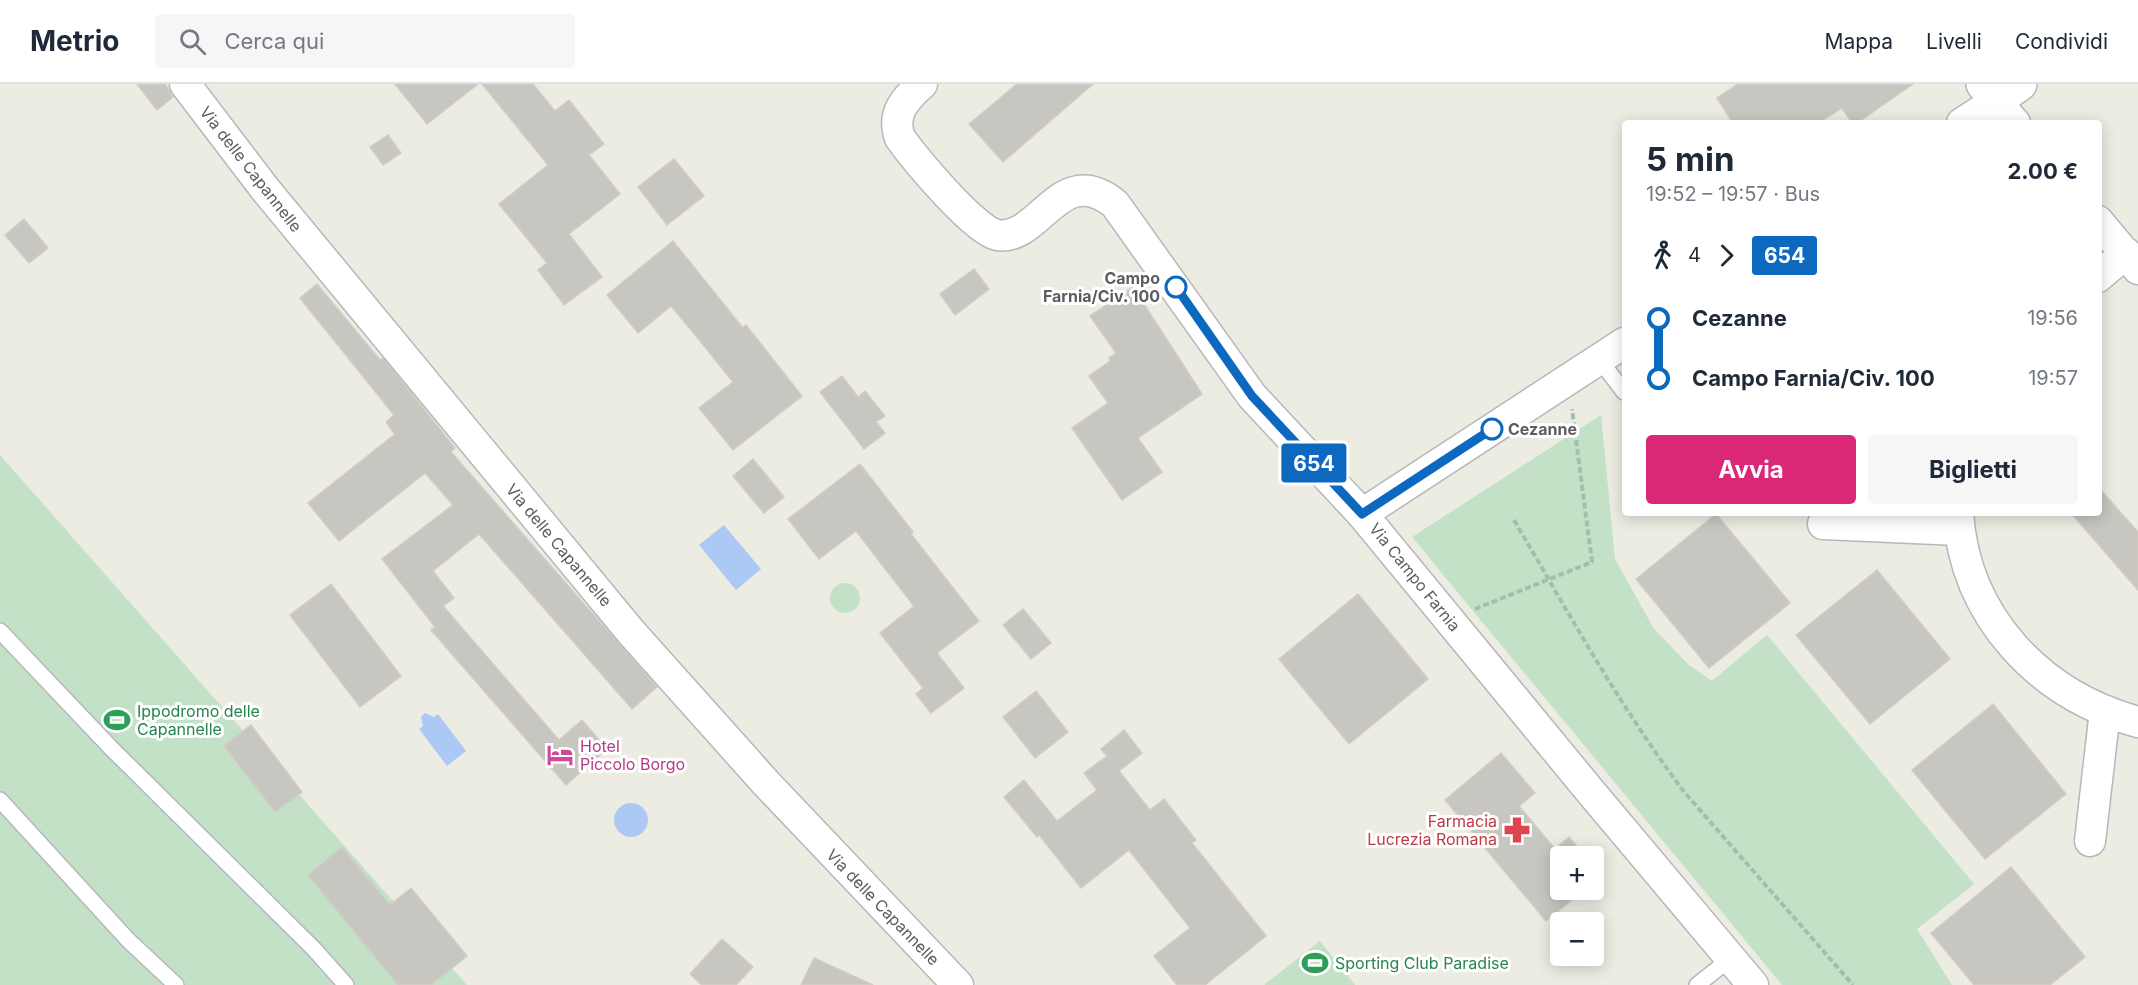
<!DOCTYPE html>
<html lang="it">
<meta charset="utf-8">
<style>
:root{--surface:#fff;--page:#f6f6f7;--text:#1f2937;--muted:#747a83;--line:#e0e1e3;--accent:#db2777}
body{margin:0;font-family:Inter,sans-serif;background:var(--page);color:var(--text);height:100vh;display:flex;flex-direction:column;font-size:22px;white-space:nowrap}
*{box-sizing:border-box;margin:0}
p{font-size:20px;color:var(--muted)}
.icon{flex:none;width:33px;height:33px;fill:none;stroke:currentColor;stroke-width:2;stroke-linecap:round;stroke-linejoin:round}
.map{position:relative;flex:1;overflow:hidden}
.sheet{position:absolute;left:1622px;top:36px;width:480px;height:396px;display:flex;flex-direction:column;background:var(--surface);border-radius:6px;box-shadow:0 3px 15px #0003}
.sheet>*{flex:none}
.badge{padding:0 12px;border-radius:4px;font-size:21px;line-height:39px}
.tools{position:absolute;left:1550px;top:762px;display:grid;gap:12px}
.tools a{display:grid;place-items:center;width:54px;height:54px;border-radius:6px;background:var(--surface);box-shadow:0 3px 15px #0003;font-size:30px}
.map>.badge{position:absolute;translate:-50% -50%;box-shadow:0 0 0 3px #fff}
.legs{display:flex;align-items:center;gap:9px;height:66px;padding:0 24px;font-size:20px}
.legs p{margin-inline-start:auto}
.summary{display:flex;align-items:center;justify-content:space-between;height:102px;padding:0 24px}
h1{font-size:33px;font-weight:700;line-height:45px}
.cta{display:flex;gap:12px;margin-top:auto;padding:12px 24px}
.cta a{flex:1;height:69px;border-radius:6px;background:var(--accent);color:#fff;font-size:24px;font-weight:700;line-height:69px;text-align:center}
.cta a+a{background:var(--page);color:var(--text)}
ul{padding:0 24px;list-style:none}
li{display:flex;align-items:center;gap:21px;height:60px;font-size:22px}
li i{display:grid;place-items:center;width:9px;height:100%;margin:0 8px;background:currentColor}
li i::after{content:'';width:15px;height:15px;margin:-8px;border:4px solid;border-radius:50%;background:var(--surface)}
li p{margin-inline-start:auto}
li:first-child i{background:linear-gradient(#0000 50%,currentColor 0)}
li:last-child i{background:linear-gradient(currentColor 50%,#0000 0)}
header{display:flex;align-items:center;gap:36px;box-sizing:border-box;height:84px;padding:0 30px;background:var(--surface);border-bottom:2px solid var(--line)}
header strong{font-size:28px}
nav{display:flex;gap:33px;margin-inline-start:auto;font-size:21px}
.search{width:420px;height:54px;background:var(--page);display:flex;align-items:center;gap:15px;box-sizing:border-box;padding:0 21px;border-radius:6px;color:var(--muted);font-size:22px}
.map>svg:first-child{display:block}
.green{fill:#c3e1c7}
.water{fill:#abc9f4}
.building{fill:#c8c6c0;stroke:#d0cec3;stroke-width:1.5}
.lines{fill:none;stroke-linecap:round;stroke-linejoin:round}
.service-casing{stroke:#b6b7bc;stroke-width:18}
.minor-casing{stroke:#b6b7bc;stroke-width:33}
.tertiary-casing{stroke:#b6b7bc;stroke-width:36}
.path{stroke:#9dc1ad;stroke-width:4;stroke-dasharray:6 3;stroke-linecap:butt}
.service{stroke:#fff;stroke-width:15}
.minor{stroke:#fff;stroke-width:30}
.tertiary{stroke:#fff;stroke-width:33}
.line-1-casing{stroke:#fff;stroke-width:14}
.line-1{stroke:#0c69bf;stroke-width:9}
.stop-1-dot{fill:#fff;stroke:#0c69bf;stroke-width:3}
.labels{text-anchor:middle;stroke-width:6;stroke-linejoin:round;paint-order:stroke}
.street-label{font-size:16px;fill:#5b5d62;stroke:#fff}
.stop-label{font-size:16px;font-weight:bold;fill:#5b5d62;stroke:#fff;text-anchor:end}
.leisure-label{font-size:16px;fill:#27864d;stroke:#fff;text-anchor:start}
.hotel-label{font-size:16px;fill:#b23c85;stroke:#fff;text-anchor:start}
.health-label{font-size:16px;fill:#be3a42;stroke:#fff;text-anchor:end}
</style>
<header>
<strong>Metrio</strong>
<div class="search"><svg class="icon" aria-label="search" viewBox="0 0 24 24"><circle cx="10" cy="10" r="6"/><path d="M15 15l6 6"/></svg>Cerca qui</div>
<nav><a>Mappa</a><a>Livelli</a><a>Condividi</a></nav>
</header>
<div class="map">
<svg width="2138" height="901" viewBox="0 0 2138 901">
<rect width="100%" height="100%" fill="#ecece3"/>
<g class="green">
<polygon points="1601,331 1615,475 1654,545 1689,581 1712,597 1767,551 1974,800 1917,845 1952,901 1782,901 1412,453"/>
<polygon points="0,371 467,901 0,901"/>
<circle cx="845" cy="514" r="15"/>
<polygon points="1320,857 1355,901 1264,901"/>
</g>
<g class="water">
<polygon points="724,441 761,485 736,506 699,461"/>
<polygon points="425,629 434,633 438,630 466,667 447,682 419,645 423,642 421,633"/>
<circle cx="631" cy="736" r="17"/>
</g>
<g class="building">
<polygon points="137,0 165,0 173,13 157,26"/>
<polygon points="395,0 478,0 427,40"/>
<polygon points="482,0 533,0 555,27 569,16 604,60 589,71 620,110 569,150 602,193 564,221 538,186 547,179 499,120 548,81"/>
<polygon points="1017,0 1093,0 1003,78 969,40"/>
<polygon points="1738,0 1913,0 1857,39 1852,39 1842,24 1818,39 1733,39 1717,14"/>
<polygon points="388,51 401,69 383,81 370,63"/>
<polygon points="674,75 704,112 667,141 638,103"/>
<polygon points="24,135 48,164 29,179 5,151"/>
<polygon points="673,157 743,244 746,241 802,312 733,366 699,324 733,298 696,252 671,222 638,249 607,211"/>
<polygon points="974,185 989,205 955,231 940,210"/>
<polygon points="317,200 380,276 383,274 455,364 451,368 657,603 632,625 479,450 433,487 454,514 443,522 559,656 582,636 607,665 566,701 431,546 435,543 382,475 453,421 425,389 339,457 308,419 395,350 386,338 394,331 300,214"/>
<polygon points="1133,203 1202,310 1138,354 1162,388 1122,416 1072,344 1108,319 1089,292 1110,277 1109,274 1116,269 1090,232"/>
<polygon points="842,292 858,313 865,307 885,332 876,338 885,349 864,365 820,308"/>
<polygon points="753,375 784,413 764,429 733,392"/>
<polygon points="860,380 913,448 911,450 979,537 937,569 964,604 931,629 916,610 923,604 880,549 914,522 856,447 819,475 788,435"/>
<polygon points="2098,403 2138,448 2138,506 2071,429 2098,429"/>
<polygon points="1716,430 1790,519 1709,584 1636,495"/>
<polygon points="1877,486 1950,575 1870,640 1796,551"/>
<polygon points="331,500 401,592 360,623 290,531"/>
<polygon points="1358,510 1428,595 1349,660 1279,575"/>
<polygon points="1023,525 1051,559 1031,575 1003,541"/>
<polygon points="1036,607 1068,648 1035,674 1003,633"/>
<polygon points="1993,620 2066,710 1985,775 1912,686"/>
<polygon points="251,641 302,708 275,728 224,662"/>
<polygon points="1124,646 1142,669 1119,687 1150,726 1164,715 1196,756 1192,759 1266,852 1205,901 1177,901 1154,872 1190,844 1129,766 1081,804 1039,751 1037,753 1004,713 1024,696 1057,737 1097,706 1084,689 1107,672 1101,665"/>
<polygon points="1501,669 1535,709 1519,722 1555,765 1569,753 1585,772 1560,772 1560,806 1584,806 1546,837 1445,716"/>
<polygon points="342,763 390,821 411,804 467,872 431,901 398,901 308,791"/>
<polygon points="2011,783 2085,873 2050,901 1974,901 1931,849"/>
<polygon points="722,855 753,883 736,901 702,901 690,890"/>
<polygon points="814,874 873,901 801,901"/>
</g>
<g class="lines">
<g class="service-casing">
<g id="service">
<polyline points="1599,275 1624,308"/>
<polyline points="0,547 111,664 314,865 346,901"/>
<polyline points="0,716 128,856 176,901"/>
<polyline points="1697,901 1731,874"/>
</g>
</g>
<g class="minor-casing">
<g id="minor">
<polyline points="185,0 265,105 631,548 765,698 958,901"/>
<path d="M922,0c-17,15 -31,30 -22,54 15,21 75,93 97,97 43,7 63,-76 118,-31l137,192 110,118 228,277 163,194"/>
<polyline points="1962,39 1996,17 2015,39"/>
<polyline points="2098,137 2138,185"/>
<polyline points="2098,193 2126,169"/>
<path d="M1958,429c7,104 81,182 180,209"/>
<polyline points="1362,430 1624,259"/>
<polyline points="1823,440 1959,446"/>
<polyline points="2090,757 2105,627"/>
</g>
</g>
<g class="tertiary-casing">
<polyline id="tertiary" points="1983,0 1996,17 2020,0"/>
</g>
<g class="path">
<path d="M1514,436c54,92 106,187 171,273l168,192"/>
<polyline points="1475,525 1592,478 1572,325"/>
</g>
<use href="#service" class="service"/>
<use href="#minor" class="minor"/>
<use href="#tertiary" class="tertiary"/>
</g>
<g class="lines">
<g class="line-1-casing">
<polyline id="line-1" points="1176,203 1252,312 1362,430 1492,345"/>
</g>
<use href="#line-1" class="line-1"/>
</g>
<defs>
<g id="stadium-bare" transform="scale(2.07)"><path d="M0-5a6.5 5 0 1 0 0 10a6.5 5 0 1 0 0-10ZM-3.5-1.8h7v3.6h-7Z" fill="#2e9e5b" stroke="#fff" stroke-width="2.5" paint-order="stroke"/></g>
<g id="hotel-bare" transform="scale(2.07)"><path d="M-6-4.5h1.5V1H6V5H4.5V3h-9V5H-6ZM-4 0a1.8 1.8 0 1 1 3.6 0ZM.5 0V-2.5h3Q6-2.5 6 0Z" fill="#d1479c" stroke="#fff" stroke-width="2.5" paint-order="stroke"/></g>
<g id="pharmacy-bare" transform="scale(2.07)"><path d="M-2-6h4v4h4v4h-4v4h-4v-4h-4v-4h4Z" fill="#e0444e" stroke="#fff" stroke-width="2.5" paint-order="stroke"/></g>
</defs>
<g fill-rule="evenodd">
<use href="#stadium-bare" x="117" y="636"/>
<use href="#hotel-bare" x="560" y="671"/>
<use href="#pharmacy-bare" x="1517" y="746"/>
<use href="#stadium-bare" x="1315" y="879"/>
</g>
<g class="stop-1-dot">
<circle cx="1176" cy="203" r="10"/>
<circle cx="1492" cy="345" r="10"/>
</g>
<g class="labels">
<g class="street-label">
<text transform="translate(251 85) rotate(52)" y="6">Via delle Capannelle</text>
<text transform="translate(559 461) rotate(50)" y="6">Via delle Capannelle</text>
<text transform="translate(1415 493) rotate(51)" y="6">Via Campo Farnia</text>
<text transform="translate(883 823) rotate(46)" y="6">Via delle Capannelle</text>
</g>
<g class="stop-label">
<text x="1160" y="200">Campo<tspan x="1160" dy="18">Farnia/Civ. 100</tspan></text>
<text x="1508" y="351" text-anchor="start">Cezanne</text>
</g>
<g class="leisure-label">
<text x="137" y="633">Ippodromo delle<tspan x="137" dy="18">Capannelle</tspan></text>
<text x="1335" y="885">Sporting Club Paradise</text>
</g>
<g class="hotel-label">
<text x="580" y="668">Hotel<tspan x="580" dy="18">Piccolo Borgo</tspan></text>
</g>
<g class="health-label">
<text x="1497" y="743">Farmacia<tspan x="1497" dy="18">Lucrezia Romana</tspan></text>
</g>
</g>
</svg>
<div class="tools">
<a>+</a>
<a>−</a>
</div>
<b class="badge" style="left:1314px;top:379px;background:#0c69bf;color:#fff">654</b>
<section class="sheet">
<div class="summary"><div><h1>5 min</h1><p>19:52 – 19:57 · Bus</p></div><b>2.00 €</b></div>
<div class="legs"><svg class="icon" aria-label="walk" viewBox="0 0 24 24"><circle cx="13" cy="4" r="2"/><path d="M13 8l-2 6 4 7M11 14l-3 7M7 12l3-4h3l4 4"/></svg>4<svg class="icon" aria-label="forward" viewBox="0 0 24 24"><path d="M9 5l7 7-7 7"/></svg><b class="badge" style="background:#0c69bf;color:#fff">654</b></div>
<ul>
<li><i style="color:#0c69bf"></i><b>Cezanne</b><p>19:56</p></li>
<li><i style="color:#0c69bf"></i><b>Campo Farnia/Civ. 100</b><p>19:57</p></li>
</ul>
<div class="cta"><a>Avvia</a><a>Biglietti</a></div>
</section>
</div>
